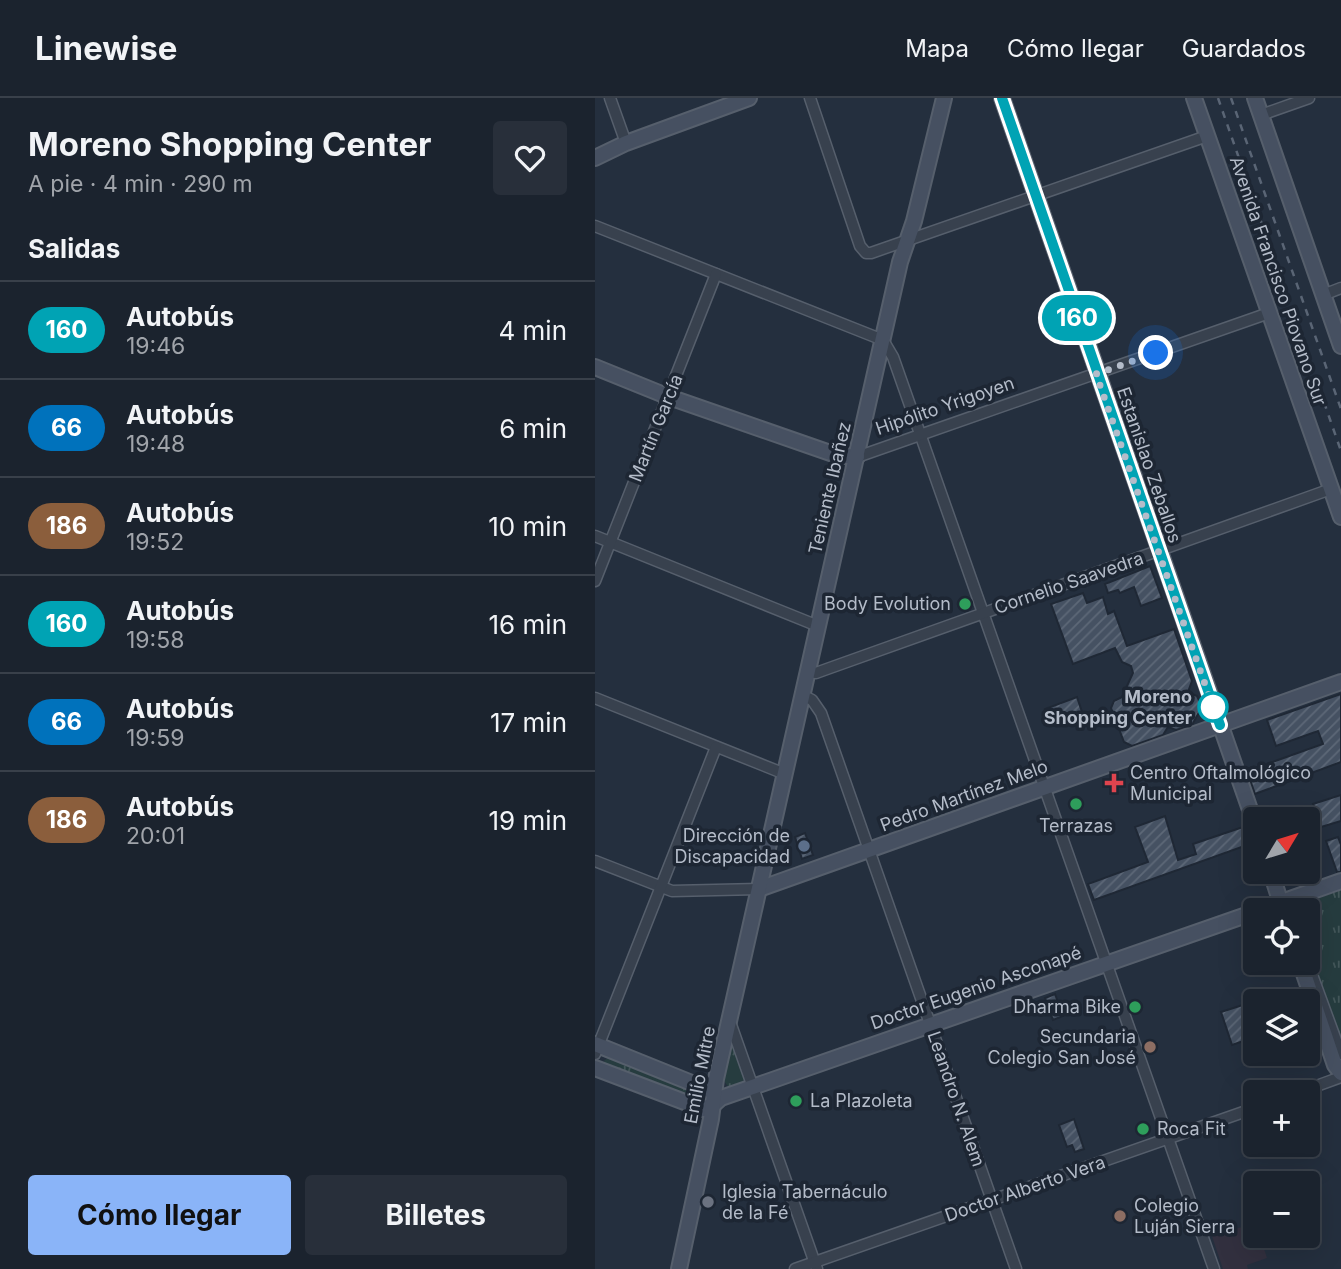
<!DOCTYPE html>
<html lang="es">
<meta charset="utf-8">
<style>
:root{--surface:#1b232e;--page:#282f3a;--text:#f1f3f6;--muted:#a0a4aa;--line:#39404a;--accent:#8ab4f8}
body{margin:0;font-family:Inter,sans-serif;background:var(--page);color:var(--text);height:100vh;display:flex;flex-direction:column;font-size:26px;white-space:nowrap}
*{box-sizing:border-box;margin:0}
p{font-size:23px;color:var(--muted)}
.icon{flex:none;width:38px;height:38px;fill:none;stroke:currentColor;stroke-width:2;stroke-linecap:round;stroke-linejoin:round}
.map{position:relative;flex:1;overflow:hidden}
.sheet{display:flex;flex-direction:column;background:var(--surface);width:595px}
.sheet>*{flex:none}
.badge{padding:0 14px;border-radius:23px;font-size:24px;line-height:46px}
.needle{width:46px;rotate:52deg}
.buttons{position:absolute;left:648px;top:709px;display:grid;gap:14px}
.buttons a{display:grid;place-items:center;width:77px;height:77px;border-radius:7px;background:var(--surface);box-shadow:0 7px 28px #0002,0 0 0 2px var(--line);font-size:35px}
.you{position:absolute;width:35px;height:35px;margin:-18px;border:5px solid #fff;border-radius:50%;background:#1a73e8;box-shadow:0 0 0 10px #1a73e833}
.map>.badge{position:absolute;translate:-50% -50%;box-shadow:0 0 0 4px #fff}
h2{padding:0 28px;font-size:26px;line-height:63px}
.round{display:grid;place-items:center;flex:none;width:74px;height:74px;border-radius:7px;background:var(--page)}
.summary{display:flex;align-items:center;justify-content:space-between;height:119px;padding:0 28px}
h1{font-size:33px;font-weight:700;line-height:52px}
.action{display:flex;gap:14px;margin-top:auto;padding:14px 28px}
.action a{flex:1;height:80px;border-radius:7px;background:var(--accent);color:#111;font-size:28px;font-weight:700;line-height:80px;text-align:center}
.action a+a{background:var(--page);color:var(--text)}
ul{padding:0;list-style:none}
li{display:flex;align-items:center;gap:21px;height:98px;padding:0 28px;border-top:2px solid var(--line)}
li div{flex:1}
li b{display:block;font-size:26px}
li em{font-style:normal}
li .badge{min-width:77px;font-weight:700;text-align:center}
header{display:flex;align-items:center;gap:42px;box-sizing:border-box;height:98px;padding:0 35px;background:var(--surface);border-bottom:2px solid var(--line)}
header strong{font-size:33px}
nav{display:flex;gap:38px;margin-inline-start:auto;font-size:24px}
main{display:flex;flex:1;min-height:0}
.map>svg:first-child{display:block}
.medical{fill:#32303f}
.grass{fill:url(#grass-tufts)}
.building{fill:url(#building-hatch);stroke:#1f2835;stroke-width:2}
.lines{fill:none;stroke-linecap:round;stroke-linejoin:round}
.street-casing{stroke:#565f6c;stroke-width:13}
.secondary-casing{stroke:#565f6c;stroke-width:18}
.street{stroke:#38414e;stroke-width:10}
.secondary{stroke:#465061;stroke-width:14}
.rail{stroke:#5a6575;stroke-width:2.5;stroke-dasharray:7 7;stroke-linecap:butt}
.line-casing{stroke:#fff;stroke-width:16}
.line{stroke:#00a3b4;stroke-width:10}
.walk{stroke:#b4bcc9;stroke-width:7;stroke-dasharray:0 12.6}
.leisure-dot{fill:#2e9e5b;stroke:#1d2633;stroke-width:2.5}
.stop-dot{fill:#fff;stroke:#00a3b4;stroke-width:3.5}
.health-dot{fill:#e0444e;stroke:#1d2633;stroke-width:2.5}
.service-dot{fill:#5c6f8a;stroke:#1d2633;stroke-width:2.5}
.education-dot{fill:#8d6e63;stroke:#1d2633;stroke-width:2.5}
.worship-dot{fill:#6b7280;stroke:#1d2633;stroke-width:2.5}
.labels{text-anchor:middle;stroke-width:7;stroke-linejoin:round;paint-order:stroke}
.street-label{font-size:18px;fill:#b4bcc9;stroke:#1d2633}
.poi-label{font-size:18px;fill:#b4bcc9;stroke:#1d2633;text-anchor:start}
.stop-label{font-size:18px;font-weight:bold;fill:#b4bcc9;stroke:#1d2633;text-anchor:end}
</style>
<header>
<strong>Linewise</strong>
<nav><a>Mapa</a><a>Cómo llegar</a><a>Guardados</a></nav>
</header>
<main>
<section class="sheet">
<div class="summary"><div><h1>Moreno Shopping Center</h1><p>A pie · 4 min · 290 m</p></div><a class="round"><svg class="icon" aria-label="heart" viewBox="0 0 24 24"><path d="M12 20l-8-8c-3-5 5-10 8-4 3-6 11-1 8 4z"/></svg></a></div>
<h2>Salidas</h2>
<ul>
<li><span class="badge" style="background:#00a3b4;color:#fff">160</span><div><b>Autobús</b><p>19:46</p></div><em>4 min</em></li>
<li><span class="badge" style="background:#0072bc;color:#fff">66</span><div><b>Autobús</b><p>19:48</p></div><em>6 min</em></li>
<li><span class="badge" style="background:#8b5e3c;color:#fff">186</span><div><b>Autobús</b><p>19:52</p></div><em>10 min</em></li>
<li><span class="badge" style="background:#00a3b4;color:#fff">160</span><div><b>Autobús</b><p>19:58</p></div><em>16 min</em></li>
<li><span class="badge" style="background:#0072bc;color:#fff">66</span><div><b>Autobús</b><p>19:59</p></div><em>17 min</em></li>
<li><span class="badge" style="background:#8b5e3c;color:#fff">186</span><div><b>Autobús</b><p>20:01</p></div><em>19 min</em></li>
</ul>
<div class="action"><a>Cómo llegar</a><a>Billetes</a></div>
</section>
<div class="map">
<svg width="746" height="1171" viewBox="0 0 746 1171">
<defs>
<pattern id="grass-tufts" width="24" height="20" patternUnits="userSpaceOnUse" patternTransform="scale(1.75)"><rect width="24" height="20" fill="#263c3f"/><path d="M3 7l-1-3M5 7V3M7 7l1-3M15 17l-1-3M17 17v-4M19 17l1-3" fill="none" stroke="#435659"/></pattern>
<pattern id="building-hatch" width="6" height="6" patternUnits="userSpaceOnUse" patternTransform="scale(1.75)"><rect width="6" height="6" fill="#455162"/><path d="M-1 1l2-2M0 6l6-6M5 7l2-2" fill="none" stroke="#5d6877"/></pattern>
</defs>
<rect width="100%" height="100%" fill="#242f3e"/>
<polygon class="medical" points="660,1125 660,1138 665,1138 672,1160 652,1167 653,1171 628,1171 617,1138"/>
<g class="grass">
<polygon points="746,792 746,942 712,848 712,812 704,812 709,806"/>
<polygon points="137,949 140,950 150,980 146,986 134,990 127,980 133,952"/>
<polygon points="16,957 106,995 102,1005 10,967 9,963"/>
</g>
<g class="building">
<polygon points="555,468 567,500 546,508 539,489 525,495 523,492 513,495 510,486"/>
<polygon points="488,495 492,505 508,499 513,516 519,513 532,548 579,531 597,583 593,594 602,598 607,609 597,627 581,632 573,629 568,637 537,648 529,644 516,610 519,603 527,599 538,575 536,568 527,564 520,550 478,566 456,506"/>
<polygon points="746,596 746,664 660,696 652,673 728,646 723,633 681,648 672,622"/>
<polygon points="482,599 487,614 455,625 450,611"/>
<polygon points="746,697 746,723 726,729 718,706"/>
<polygon points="570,718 583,762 601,756 598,746 648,729 655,746 499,802 493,786 553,764 540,729"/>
<polygon points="210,735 218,757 207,761 200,739"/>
<polygon points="743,739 746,747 746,774 742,774 731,743"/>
<polygon points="702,890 707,903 667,903 667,902"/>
<polygon points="460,896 468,918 458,922 450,900"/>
<polygon points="660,903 660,939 637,947 626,914"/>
<polygon points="479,1021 489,1051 480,1054 477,1047 472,1049 464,1027"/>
</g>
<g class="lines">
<g class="street-casing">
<g id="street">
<polyline points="15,0 31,45"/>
<polyline points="215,0 265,148 271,155 276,155 612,38"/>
<polyline points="666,17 714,0"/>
<polyline points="0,128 288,242 298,259 619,1171"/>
<polyline points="728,197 746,190"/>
<polyline points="262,359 674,215"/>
<polyline points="0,438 223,528"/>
<polyline points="0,483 121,176"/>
<polyline points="212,573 221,575 232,571 736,391"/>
<polyline points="207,597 217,602 226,615 421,1171"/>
<polyline points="0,600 190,676"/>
<polyline points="0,763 77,793 164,791"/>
<polyline points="712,863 746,956"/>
<polyline points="135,924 222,1171"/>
<polyline points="0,956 121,649"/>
<polyline points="705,994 746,979"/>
<polyline points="200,1171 660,1010"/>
</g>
</g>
<g class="secondary-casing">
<g id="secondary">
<polyline points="407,0 660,726"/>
<polyline points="599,0 746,419"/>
<polyline points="660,0 746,248"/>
<polyline points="0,60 31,45 154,0"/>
<polyline points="0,269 74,299 241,357 262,359"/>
<polyline points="676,774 688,812"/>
<polyline points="164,791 746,584"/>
<polyline points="664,812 746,783"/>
<polyline points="705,864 740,967 746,975"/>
<polyline points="0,946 119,994"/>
<polyline points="0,970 108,1011 118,1007 126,1000 660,814"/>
<polyline points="84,1171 116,1021 121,981 305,164 319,123 349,0"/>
</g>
</g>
<use href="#street" class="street"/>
<use href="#secondary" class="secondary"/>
<g class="rail">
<polyline points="623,0 746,353"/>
<polyline points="636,0 746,311"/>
</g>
</g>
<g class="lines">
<g class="line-casing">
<polyline id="line" points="407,0 625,627"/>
</g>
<use href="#line" class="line"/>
<polyline class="walk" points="561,255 501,276 618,609"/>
</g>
<g class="leisure-dot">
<circle cx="370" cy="506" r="7"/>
<circle cx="481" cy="706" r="7"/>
<circle cx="540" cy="909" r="7"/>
<circle cx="201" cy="1003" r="7"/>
<circle cx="548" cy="1031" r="7"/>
</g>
<circle class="stop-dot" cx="618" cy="609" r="14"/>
<path class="health-dot" d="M515.5 674.5h7v7h7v7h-7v7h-7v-7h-7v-7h7z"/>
<circle class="service-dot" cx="209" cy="748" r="7"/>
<g class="education-dot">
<circle cx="555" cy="949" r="7"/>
<circle cx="525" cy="1118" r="7"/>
</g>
<circle class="worship-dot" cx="113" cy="1104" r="7"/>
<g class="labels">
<g class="street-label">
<text transform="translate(683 183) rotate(71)" y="6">Avenida Francisco Piovano Sur</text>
<text transform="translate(350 308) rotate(-19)" y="6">Hipólito Yrigoyen</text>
<text transform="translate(61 330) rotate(-68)" y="6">Martín García</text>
<text transform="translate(554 367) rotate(71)" y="6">Estanislao Zeballos</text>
<text transform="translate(235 390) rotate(-77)" y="6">Teniente Ibañez</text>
<text transform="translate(474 485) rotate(-19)" y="6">Cornelio Saavedra</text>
<text transform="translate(369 698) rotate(-20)" y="6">Pedro Martínez Melo</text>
<text transform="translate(381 890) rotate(-19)" y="6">Doctor Eugenio Asconapé</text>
<text transform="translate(105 977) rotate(-79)" y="6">Emilio Mitre</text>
<text transform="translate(361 1001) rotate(71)" y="6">Leandro N. Alem</text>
<text transform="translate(430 1091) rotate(-19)" y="6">Doctor Alberto Vera</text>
</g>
<g class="poi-label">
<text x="356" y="512" text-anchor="end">Body Evolution</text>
<text x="535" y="681">Centro Oftalmológico<tspan x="535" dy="21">Municipal</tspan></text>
<text x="481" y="734" text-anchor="middle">Terrazas</text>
<text x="195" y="744" text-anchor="end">Dirección de<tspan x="195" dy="21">Discapacidad</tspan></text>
<text x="526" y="915" text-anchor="end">Dharma Bike</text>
<text x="541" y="945" text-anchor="end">Secundaria<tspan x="541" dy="21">Colegio San José</tspan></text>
<text x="215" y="1009">La Plazoleta</text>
<text x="562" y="1037">Roca Fit</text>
<text x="127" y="1100">Iglesia Tabernáculo<tspan x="127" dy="21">de la Fé</tspan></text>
<text x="539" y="1114">Colegio<tspan x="539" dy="21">Luján Sierra</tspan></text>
</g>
<g class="stop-label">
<text x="597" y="605">Moreno<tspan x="597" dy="21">Shopping Center</tspan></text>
</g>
</g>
</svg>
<div class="buttons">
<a><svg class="needle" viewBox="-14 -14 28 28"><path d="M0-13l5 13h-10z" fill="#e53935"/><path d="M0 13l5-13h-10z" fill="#a0a4aa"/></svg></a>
<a><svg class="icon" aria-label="locate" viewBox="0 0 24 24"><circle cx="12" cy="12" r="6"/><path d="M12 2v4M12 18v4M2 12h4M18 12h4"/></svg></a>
<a><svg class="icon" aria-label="layers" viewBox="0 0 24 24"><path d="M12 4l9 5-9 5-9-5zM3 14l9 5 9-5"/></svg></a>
<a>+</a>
<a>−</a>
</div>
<div class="you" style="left:561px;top:255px"></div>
<b class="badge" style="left:482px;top:220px;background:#00a3b4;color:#fff">160</b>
</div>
</main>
